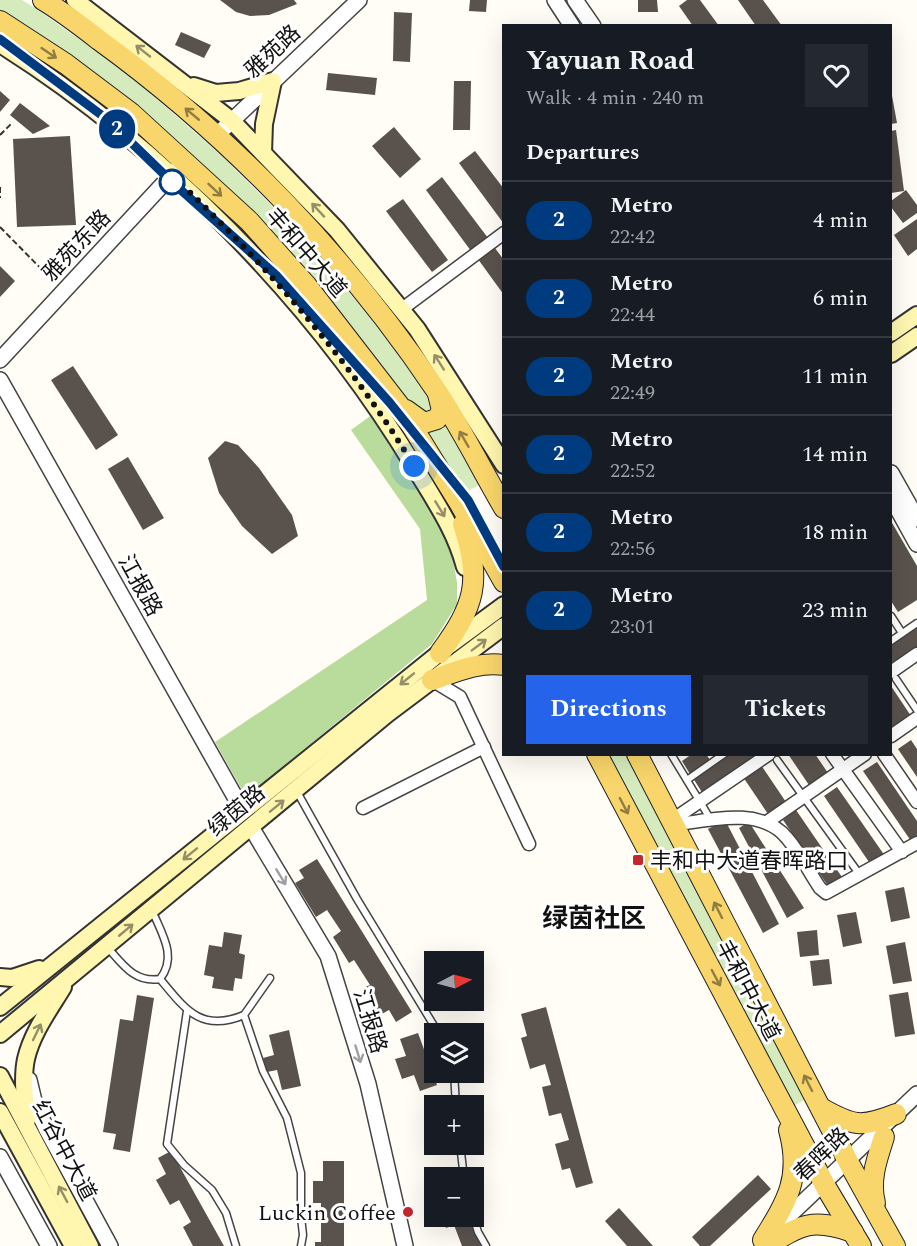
<!DOCTYPE html>
<meta charset="utf-8">
<style>
:root{--surface:#171b24;--page:#242831;--text:#f1f3f6;--muted:#9ea1a6;--line:#363941;--accent:#2563eb}
body{margin:0;font-family:Spectral,"Noto Sans SC",serif;background:var(--page);color:var(--text);height:100vh;display:flex;flex-direction:column;font-size:22px;white-space:nowrap}
*{box-sizing:border-box;margin:0}
p{font-size:20px;color:var(--muted)}
.icon{flex:none;width:33px;height:33px;fill:none;stroke:currentColor;stroke-width:2;stroke-linecap:round;stroke-linejoin:round}
.map{position:relative;flex:1;overflow:hidden}
.side{position:absolute;left:502px;top:24px;width:390px;height:732px;display:flex;flex-direction:column;background:var(--surface);border-radius:0px;box-shadow:0 6px 24px #0002}
.side>*{flex:none}
.badge{padding:0 12px;border-radius:20px;font-size:21px;line-height:39px}
.needle{width:39px;rotate:84deg}
.tools{position:absolute;left:424px;top:951px;display:grid;gap:12px}
.tools a{display:grid;place-items:center;width:60px;height:60px;border-radius:0px;background:var(--surface);box-shadow:0 6px 24px #0002;font-size:30px}
.you{position:absolute;width:30px;height:30px;margin:-15px;border:4px solid #fff;border-radius:50%;background:#1a73e8;box-shadow:0 0 0 9px #1a73e833}
.map>.badge{position:absolute;translate:-50% -50%;box-shadow:0 0 0 3px #fff}
h2{padding:0 24px;font-size:22px;line-height:54px}
.round{display:grid;place-items:center;flex:none;width:63px;height:63px;border-radius:0px;background:var(--page)}
.head{display:flex;align-items:center;justify-content:space-between;height:102px;padding:0 24px}
h1{font-size:28px;font-weight:700;line-height:45px}
.primary-button{display:flex;gap:12px;margin-top:auto;padding:12px 24px}
.primary-button a{flex:1;height:69px;border-radius:0px;background:var(--accent);color:#fff;font-size:24px;font-weight:700;line-height:69px;text-align:center}
.primary-button a+a{background:var(--page);color:var(--text)}
ul{padding:0;list-style:none}
li{display:flex;align-items:center;gap:18px;height:78px;padding:0 24px;border-top:2px solid var(--line)}
li div{flex:1}
li b{display:block;font-size:22px}
li em{font-style:normal}
li .badge{min-width:66px;font-weight:700;text-align:center}
.map>svg:first-child{display:block}
.green{fill:#d5ebbd}
.forest{fill:#b9dc9c}
.building{fill:#5a524d}
.lines{fill:none;stroke-linecap:round;stroke-linejoin:round}
.service-casing{stroke:#444;stroke-width:9}
.minor-casing{stroke:#444;stroke-width:15}
.tertiary-casing{stroke:#444;stroke-width:18}
.secondary-casing{stroke:#333;stroke-width:20}
.primary-casing{stroke:#222;stroke-width:22}
.path{stroke:#333;stroke-width:2;stroke-dasharray:6 3;stroke-linecap:butt}
.service{stroke:#fff;stroke-width:6}
.minor{stroke:#fff;stroke-width:12}
.tertiary{stroke:#fff;stroke-width:15}
.secondary{stroke:#fff6b0;stroke-width:16}
.primary{stroke:#f9d66b;stroke-width:20}
.oneway{stroke:#948f68}
.oneway2{stroke:#917d42}
.oneway3{stroke:#a0a0a0}
.line-casing{stroke:#fff;stroke-width:14}
.line{stroke:#003b80;stroke-width:9}
.walk{stroke:#111;stroke-width:6;stroke-dasharray:0 10.8}
.stop-dot{fill:#fff;stroke:#003b80;stroke-width:3}
.poi-dot{fill:#c4262e;stroke:#fff;stroke-width:2}
.labels{text-anchor:middle;stroke-width:6;stroke-linejoin:round;paint-order:stroke}
.street-label{font-size:22px;fill:#111;stroke:#fff}
.poi-label{font-size:22px;fill:#111;stroke:#fff;text-anchor:start}
.quarter-label{font-size:26px;font-weight:bold;fill:#111;stroke:#fff}
</style>
<div class="map">
<svg width="917" height="1246" viewBox="0 0 917 1246">
<rect width="100%" height="100%" fill="#fffdf5"/>
<g class="green">
<polygon points="0,0 22,0 35,8 126,72 223,157 306,240 385,336 439,412 479,480 478,486 465,492 461,489 281,245 0,12"/>
<polygon points="604,755 627,755 806,1094 804,1100 794,1106 788,1103"/>
</g>
<polygon class="forest" points="373,414 451,546 457,583 457,604 432,644 246,797 215,742 427,600 420,529 351,430"/>
<g class="building">
<polygon points="220,0 294,0 297,4 269,15 250,16 236,12"/>
<polygon points="470,0 487,0 486,12 469,11"/>
<polygon points="638,0 657,0 658,12 638,12"/>
<polygon points="687,0 700,0 719,26 693,26 679,6"/>
<polygon points="738,0 763,0 782,26 756,26"/>
<polygon points="394,12 412,13 410,62 393,61"/>
<polygon points="181,32 211,45 204,58 175,45"/>
<polygon points="328,73 377,78 375,95 326,90"/>
<polygon points="454,81 471,81 470,130 453,130"/>
<polygon points="891,90 897,123 891,124"/>
<polygon points="0,91 10,100 0,112"/>
<polygon points="20,103 50,126 33,134 10,115"/>
<polygon points="394,127 421,159 400,178 372,146"/>
<polygon points="896,130 904,191 891,193 891,131"/>
<polygon points="70,136 76,225 17,227 13,139"/>
<polygon points="475,151 504,189 504,224 459,163"/>
<polygon points="442,177 488,238 471,251 426,190"/>
<polygon points="906,190 917,205 917,213 903,223 891,207 891,201"/>
<polygon points="403,199 448,260 432,272 386,211"/>
<polygon points="917,219 917,249 908,256 894,235"/>
<polygon points="491,243 504,260 504,295 475,255"/>
<polygon points="0,266 15,281 0,297"/>
<polygon points="73,366 118,435 96,450 51,380"/>
<polygon points="225,441 238,445 259,468 292,515 298,536 272,554 242,526 219,493 208,458"/>
<polygon points="128,457 164,518 143,530 108,469"/>
<polygon points="891,521 917,566 917,600 898,612 891,601"/>
<polygon points="917,628 917,648 891,665 891,645"/>
<polygon points="891,686 913,719 895,731 891,726"/>
<polygon points="911,740 917,749 917,777 898,749"/>
<polygon points="692,754 706,754 710,760 690,774 682,761"/>
<polygon points="728,754 763,754 703,794 693,778"/>
<polygon points="788,754 815,754 830,776 811,788"/>
<polygon points="877,762 917,821 917,836 911,841 863,771"/>
<polygon points="761,765 788,805 770,817 743,777"/>
<polygon points="837,787 885,856 871,865 824,796"/>
<polygon points="796,810 844,880 830,889 783,820"/>
<polygon points="725,820 779,924 763,933 708,829"/>
<polygon points="749,822 804,908 787,918 739,828"/>
<polygon points="317,859 412,1012 396,1022 389,1010 380,1015 363,988 370,985 354,960 349,963 333,937 341,931 327,910 316,917 295,883 304,878 299,870"/>
<polygon points="904,887 910,918 891,922 885,891"/>
<polygon points="856,912 862,943 843,947 837,915"/>
<polygon points="817,930 819,955 800,957 797,932"/>
<polygon points="224,932 242,935 239,953 245,955 242,979 235,978 233,991 212,988 214,977 204,975 209,945 222,947"/>
<polygon points="905,942 912,981 893,984 886,946"/>
<polygon points="829,959 832,984 813,986 810,961"/>
<polygon points="908,992 915,1034 895,1037 889,995"/>
<polygon points="137,995 154,998 130,1152 113,1149 116,1134 103,1132 120,1019 133,1021"/>
<polygon points="546,1007 593,1183 576,1188 570,1168 562,1170 555,1144 569,1140 561,1113 549,1116 542,1087 551,1085 545,1064 530,1069 521,1038 527,1036 521,1014"/>
<polygon points="289,1030 301,1086 282,1090 277,1070 267,1072 263,1058 274,1055 269,1035"/>
<polygon points="418,1033 437,1085 420,1091 414,1075 402,1079 395,1059 406,1056 400,1039"/>
<polygon points="171,1151 224,1246 193,1246 183,1227 191,1222 179,1200 170,1205 156,1180 166,1174 158,1158"/>
<polygon points="323,1161 344,1161 344,1246 315,1246 315,1242 321,1242 321,1203 313,1203 313,1181 323,1181"/>
<polygon points="457,1169 460,1178 438,1178 438,1176"/>
<polygon points="758,1175 771,1189 710,1246 700,1246 692,1237"/>
<polygon points="619,1208 653,1246 627,1246 605,1221"/>
<polygon points="441,1216 472,1216 481,1246 462,1246 454,1225 446,1228"/>
</g>
<g class="lines">
<g class="service-casing">
<g id="service">
<polyline points="891,616 902,633"/>
<polyline points="891,641 917,623"/>
<polyline points="896,679 917,710"/>
<polyline points="671,754 711,820"/>
<polyline points="777,760 860,875"/>
<polyline points="687,780 724,754"/>
<polyline points="296,790 357,899 439,1034"/>
<path d="M108,948c15,17 27,35 52,31 18,-23 1,-46 -8,-69"/>
<polyline points="270,978 244,1015 263,1071 287,1118 301,1173 301,1217 303,1235 301,1246"/>
<path d="M160,979c25,30 41,54 84,36"/>
<polyline points="187,1011 167,1144 184,1165 212,1190 226,1213 236,1246"/>
<polyline points="454,1072 456,1106"/>
<polyline points="460,1144 464,1178"/>
<polyline points="473,1216 478,1232 486,1246"/>
</g>
</g>
<g class="minor-casing">
<g id="minor">
<polyline points="402,309 504,233"/>
<polyline points="891,672 917,654"/>
<polyline points="432,680 460,697 529,844"/>
<polyline points="891,736 917,718"/>
<polyline points="832,754 902,852"/>
<polyline points="884,754 917,802"/>
<polyline points="363,808 484,747"/>
<polyline points="671,821 769,754"/>
<polyline points="767,822 865,754"/>
<path d="M673,825c36,-5 88,-19 114,13 13,15 22,34 33,50l6,5 91,-50"/>
</g>
</g>
<g class="tertiary-casing">
<g id="tertiary">
<polyline points="555,0 572,26"/>
<polyline points="575,0 593,26"/>
<polyline points="217,135 359,0"/>
<polyline points="0,360 178,168"/>
<polyline points="0,380 243,811"/>
<polyline points="891,473 917,519"/>
<polyline points="891,497 917,544"/>
<polyline points="251,827 328,956 368,1084 405,1246"/>
<polyline points="29,1080 35,1105 47,1130 110,1246"/>
<polyline points="0,1157 49,1246"/>
<polyline points="776,1228 917,1094"/>
</g>
</g>
<g class="secondary-casing">
<g id="secondary">
<polyline points="75,0 231,120 337,230 417,329 504,465"/>
<path d="M0,44c162,102 315,258 414,422 20,34 41,63 51,101"/>
<polyline points="194,86 216,93 239,91 273,81 264,124 263,153"/>
<polyline points="891,333 917,315"/>
<polyline points="891,354 917,336"/>
<polyline points="0,977 12,978 39,969"/>
<polyline points="0,1007 447,647 504,605"/>
<polyline points="0,1034 387,714 504,626"/>
<polyline points="0,1076 90,1246"/>
<polyline points="0,1112 73,1246"/>
<path d="M27,1120c-2,-19 -5,-42 -1,-61 6,-26 23,-49 37,-72"/>
</g>
</g>
<g class="primary-casing">
<g id="primary">
<path d="M43,0c20,12 38,26 56,40 131,95 249,218 339,353 24,37 44,77 66,115"/>
<polyline points="0,21 66,64 131,113 249,221 307,286 399,405 460,504 504,582"/>
<polyline points="406,410 424,423 437,419 442,410 438,394"/>
<path d="M440,653c35,-48 42,-71 23,-129"/>
<path d="M432,680c23,-8 47,-19 72,-15"/>
<polyline points="597,754 827,1189 861,1246"/>
<polyline points="637,754 851,1167 895,1246"/>
<path d="M821,1108c32,18 40,20 75,6"/>
<path d="M875,1203c-6,-23 2,-44 9,-66"/>
<path d="M763,1240c24,-39 39,-62 26,-110"/>
<path d="M767,1246c35,-22 45,-28 86,-14"/>
</g>
</g>
<g class="path">
<polyline points="0,135 11,124"/>
<polyline points="0,187 0,198"/>
<polyline points="0,227 55,283"/>
</g>
<use href="#service" class="service"/>
<use href="#minor" class="minor"/>
<use href="#tertiary" class="tertiary"/>
<use href="#secondary" class="secondary"/>
<use href="#primary" class="primary"/>
</g>
<defs><path id="oneway-shaft" d="M-6 0H5M1.5-3L5.5 0L1.5 3" fill="none" stroke-width="1.6" stroke-linecap="round" stroke-linejoin="round" transform="scale(1.5)"/></defs>
<g class="oneway">
<use href="#oneway-shaft" transform="translate(143 51) rotate(-142)"/>
<use href="#oneway-shaft" transform="translate(318 210) rotate(-133)"/>
<use href="#oneway-shaft" transform="translate(439 362) rotate(-123)"/>
<use href="#oneway-shaft" transform="translate(440 509) rotate(59)"/>
<use href="#oneway-shaft" transform="translate(479 645) rotate(-37)"/>
<use href="#oneway-shaft" transform="translate(407 679) rotate(141)"/>
<use href="#oneway-shaft" transform="translate(277 806) rotate(-39)"/>
<use href="#oneway-shaft" transform="translate(190 854) rotate(141)"/>
<use href="#oneway-shaft" transform="translate(126 930) rotate(-40)"/>
<use href="#oneway-shaft" transform="translate(37 1032) rotate(-64)"/>
<use href="#oneway-shaft" transform="translate(63 1194) rotate(-118)"/>
</g>
<g class="oneway2">
<use href="#oneway-shaft" transform="translate(49 53) rotate(34)"/>
<use href="#oneway-shaft" transform="translate(192 114) rotate(-140)"/>
<use href="#oneway-shaft" transform="translate(215 190) rotate(43)"/>
<use href="#oneway-shaft" transform="translate(464 439) rotate(-120)"/>
<use href="#oneway-shaft" transform="translate(624 806) rotate(62)"/>
<use href="#oneway-shaft" transform="translate(718 910) rotate(-117)"/>
<use href="#oneway-shaft" transform="translate(716 978) rotate(62)"/>
<use href="#oneway-shaft" transform="translate(808 1083) rotate(-117)"/>
</g>
<g class="oneway3">
<use href="#oneway-shaft" transform="translate(281 877) rotate(59)"/>
<use href="#oneway-shaft" transform="translate(358 1054) rotate(73)"/>
</g>
<g class="lines">
<g class="line-casing">
<polyline id="line" points="0,39 108,120 173,183 276,275 390,403 468,500 504,567"/>
</g>
<use href="#line" class="line"/>
<path class="walk" d="M172,182v-7c91,87 177,183 242,291"/>
</g>
<circle class="stop-dot" cx="172" cy="182" r="12"/>
<g class="poi-dot">
<rect x="632" y="854" width="12" height="12" rx="3"/>
<circle cx="408" cy="1212" r="6"/>
</g>
<g class="labels">
<g class="street-label">
<text transform="translate(272 51) rotate(-43)" y="8">雅苑路</text>
<text transform="translate(76 245) rotate(-47)" y="8">雅苑东路</text>
<text transform="translate(307 252) rotate(49)" y="8">丰和中大道</text>
<text transform="translate(141 585) rotate(61)" y="8">江报路</text>
<text transform="translate(236 810) rotate(-40)" y="8">绿茵路</text>
<text transform="translate(749 990) rotate(62)" y="8">丰和中大道</text>
<text transform="translate(371 1021) rotate(73)" y="8">江报路</text>
<text transform="translate(65 1150) rotate(62)" y="8">红谷中大道</text>
<text transform="translate(821 1154) rotate(-44)" y="8">春晖路</text>
</g>
<g class="poi-label">
<text x="650" y="868">丰和中大道春晖路口</text>
<text x="396" y="1220" text-anchor="end">Luckin Coffee</text>
</g>
<g class="quarter-label">
<text x="594" y="927">绿茵社区</text>
</g>
</g>
</svg>
<div class="tools">
<a><svg class="needle" viewBox="-14 -14 28 28"><path d="M0-13l5 13h-10z" fill="#e53935"/><path d="M0 13l5-13h-10z" fill="#9ea1a6"/></svg></a>
<a><svg class="icon" aria-label="layers" viewBox="0 0 24 24"><path d="M12 4l9 5-9 5-9-5zM3 14l9 5 9-5"/></svg></a>
<a>+</a>
<a>−</a>
</div>
<div class="you" style="left:414px;top:466px"></div>
<b class="badge" style="left:117px;top:129px;background:#003b80;color:#fff">2</b>
<section class="side">
<div class="head"><div><h1>Yayuan Road</h1><p>Walk · 4 min · 240 m</p></div><a class="round"><svg class="icon" aria-label="heart" viewBox="0 0 24 24"><path d="M12 20l-8-8c-3-5 5-10 8-4 3-6 11-1 8 4z"/></svg></a></div>
<h2>Departures</h2>
<ul>
<li><span class="badge" style="background:#003b80;color:#fff">2</span><div><b>Metro</b><p>22:42</p></div><em>4 min</em></li>
<li><span class="badge" style="background:#003b80;color:#fff">2</span><div><b>Metro</b><p>22:44</p></div><em>6 min</em></li>
<li><span class="badge" style="background:#003b80;color:#fff">2</span><div><b>Metro</b><p>22:49</p></div><em>11 min</em></li>
<li><span class="badge" style="background:#003b80;color:#fff">2</span><div><b>Metro</b><p>22:52</p></div><em>14 min</em></li>
<li><span class="badge" style="background:#003b80;color:#fff">2</span><div><b>Metro</b><p>22:56</p></div><em>18 min</em></li>
<li><span class="badge" style="background:#003b80;color:#fff">2</span><div><b>Metro</b><p>23:01</p></div><em>23 min</em></li>
</ul>
<div class="primary-button"><a>Directions</a><a>Tickets</a></div>
</section>
</div>
